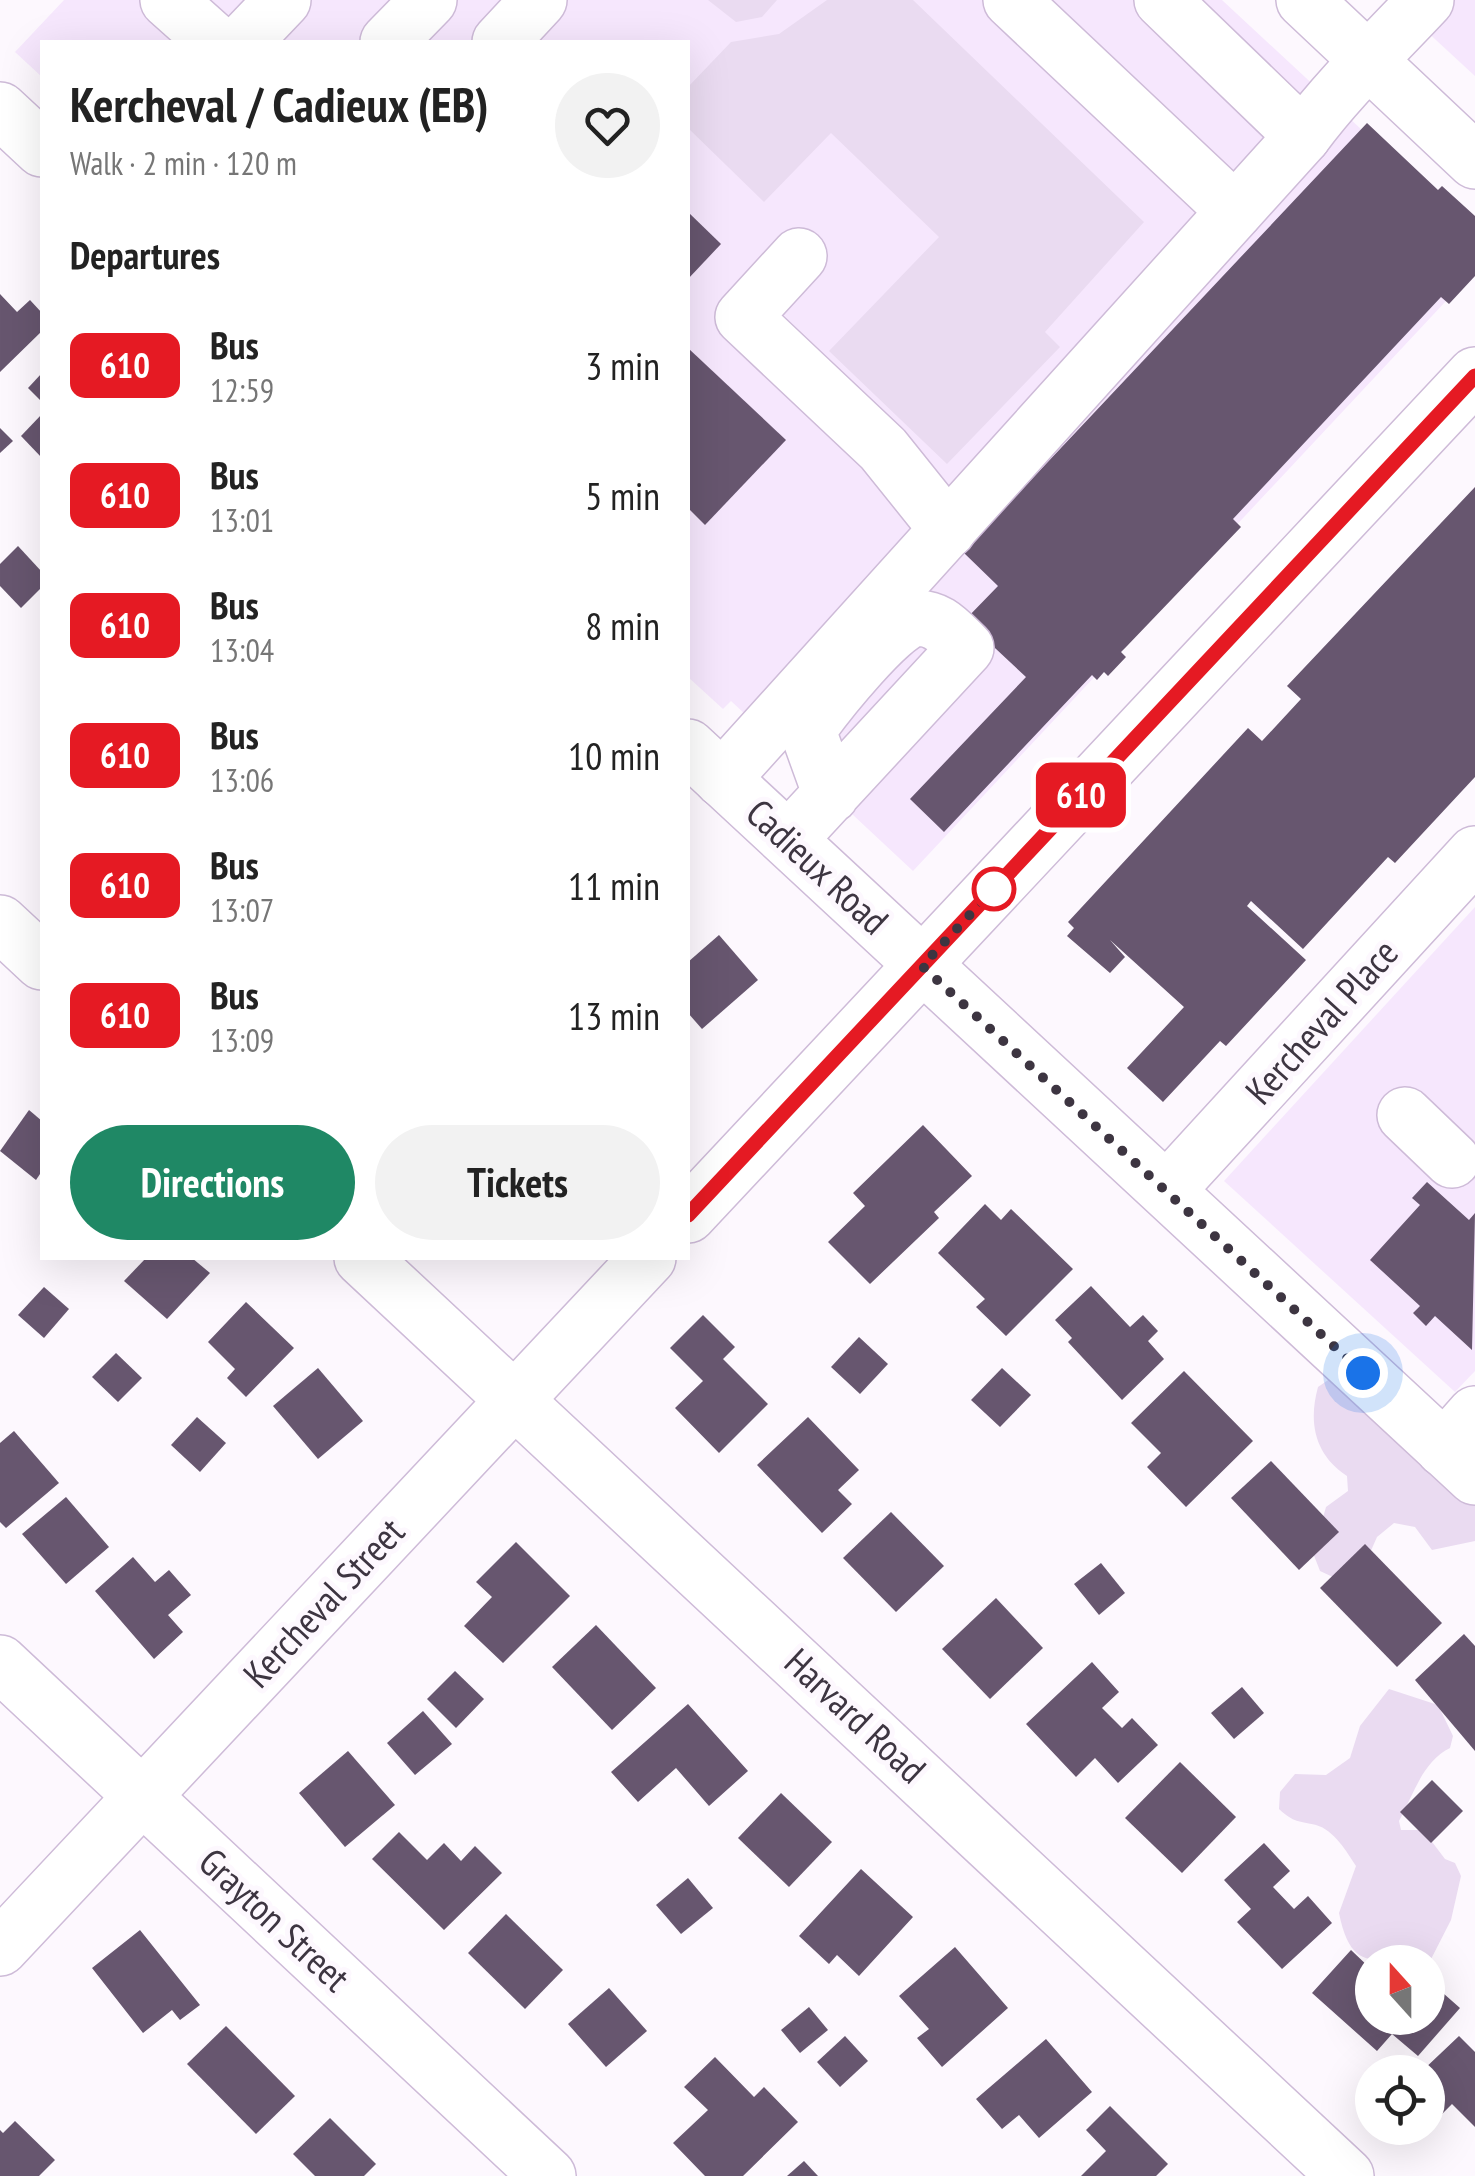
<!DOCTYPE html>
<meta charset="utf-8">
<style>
:root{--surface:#fff;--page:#f2f2f2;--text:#222;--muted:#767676;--accent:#1f8865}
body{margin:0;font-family:"PT Sans Narrow",sans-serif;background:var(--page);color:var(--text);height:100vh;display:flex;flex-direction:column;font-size:38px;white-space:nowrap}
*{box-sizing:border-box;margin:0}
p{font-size:32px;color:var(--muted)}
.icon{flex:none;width:55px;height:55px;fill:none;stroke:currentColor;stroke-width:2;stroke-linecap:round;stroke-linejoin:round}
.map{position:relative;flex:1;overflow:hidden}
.side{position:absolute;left:40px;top:40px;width:650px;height:1220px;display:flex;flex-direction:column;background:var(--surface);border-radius:0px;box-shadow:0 10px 40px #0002}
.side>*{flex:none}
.badge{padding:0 20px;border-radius:15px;font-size:35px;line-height:65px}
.needle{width:65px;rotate:339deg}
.fabs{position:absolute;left:1355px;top:1945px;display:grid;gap:20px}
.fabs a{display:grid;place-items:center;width:90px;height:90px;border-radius:50%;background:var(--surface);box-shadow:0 10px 40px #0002;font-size:50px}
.you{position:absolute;width:50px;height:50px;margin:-25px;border:8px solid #fff;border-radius:50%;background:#1a73e8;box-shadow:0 0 0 15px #1a73e833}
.map>.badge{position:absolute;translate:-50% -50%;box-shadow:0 0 0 5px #fff}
h2{padding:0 30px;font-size:38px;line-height:90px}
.round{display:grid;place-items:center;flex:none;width:105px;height:105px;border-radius:52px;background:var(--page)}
.headline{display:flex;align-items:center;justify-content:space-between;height:170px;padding:0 30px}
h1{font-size:48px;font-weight:700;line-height:75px}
.button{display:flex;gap:20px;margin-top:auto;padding:20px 30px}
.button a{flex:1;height:115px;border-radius:60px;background:var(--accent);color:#fff;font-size:40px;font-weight:700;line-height:115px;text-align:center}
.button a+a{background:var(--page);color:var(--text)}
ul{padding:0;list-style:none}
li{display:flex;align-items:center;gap:30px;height:130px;padding:0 30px}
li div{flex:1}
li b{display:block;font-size:38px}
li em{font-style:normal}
li .badge{min-width:110px;font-weight:700;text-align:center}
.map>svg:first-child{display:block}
.built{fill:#f6e7fd}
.green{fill:#eadbf1}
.building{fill:#67566f}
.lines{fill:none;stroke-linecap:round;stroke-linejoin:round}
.minor-casing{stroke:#cebbd8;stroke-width:58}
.minor{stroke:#fff;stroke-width:55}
.line-casing{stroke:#fff;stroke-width:22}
.line{stroke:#e51a23;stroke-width:15}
.walk{stroke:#3d3541;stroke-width:10;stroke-dasharray:0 18}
.stop-dot{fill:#fff;stroke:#e51a23;stroke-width:5}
.labels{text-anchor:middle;stroke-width:10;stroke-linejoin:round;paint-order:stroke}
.street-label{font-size:38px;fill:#3d3541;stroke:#fdf8fe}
</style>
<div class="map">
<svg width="1475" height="2176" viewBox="0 0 1475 2176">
<rect width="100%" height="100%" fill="#fdf8fe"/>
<g class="built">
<polygon points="64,0 1222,0 1475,235 1475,270 913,871 731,701 723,709 688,677 688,42 42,42 42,77 15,52"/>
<polygon points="1449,0 1475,0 1475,76 1423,28"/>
<polygon points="1475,907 1475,1371 1455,1392 1224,1181"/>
</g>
<g class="green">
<polygon points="708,0 777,0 762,17 736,22"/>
<polygon points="827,0 913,0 1144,222 1045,332 1060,347 947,464 829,351 939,237 831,133 764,202 688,128 688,87 731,42 779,34"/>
<path d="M1334,1376l141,113v52l-43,9 -17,-23 -21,-4 -17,14 -8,18 -34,23 -15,-7 -7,-18 13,-46 22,-16 -1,-15c-32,-21 -39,-53 -29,-89z"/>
<path d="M1389,1689l49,16 15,31 -3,12c-28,14 -36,46 -51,73l2,9h22l22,29 10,4 6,13 -10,44 -23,45c-43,-16 -75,19 -89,-52l17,-47c-9,-14 -22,-36 -40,-41 -17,-4 -22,-2 -37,-16l1,-17 15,-18 31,1 24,-17 10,-32z"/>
</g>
<g class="building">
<polygon points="1367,123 1438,190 1442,186 1475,216 1475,276 1449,304 1441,297 1233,519 1241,527 1127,646 1121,652 1126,657 1108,676 1104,672 1097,680 1092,675 944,832 910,799 1026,677 965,620 998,586 963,552"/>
<polygon points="688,212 721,244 688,279"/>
<polygon points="0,294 17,312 30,300 42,313 42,331 0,372"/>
<polygon points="688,348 786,440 705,525 688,508"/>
<polygon points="42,373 42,402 28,388"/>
<polygon points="42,414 42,458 21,436"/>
<polygon points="0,428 13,441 0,453"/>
<polygon points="1475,487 1475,777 1395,863 1388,857 1303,949 1251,901 1247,906 1306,960 1226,1046 1220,1041 1163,1102 1127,1068 1184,1007 1110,940 1125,957 1110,973 1067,936 1074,928 1068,922 1248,728 1262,741 1301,699 1287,686"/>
<polygon points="18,546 42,572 42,587 21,608 0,586 0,564"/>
<polygon points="719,935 758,980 702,1029 688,1013 688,962"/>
<polygon points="29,1110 42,1121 42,1171 36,1180 0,1151"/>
<polygon points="923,1125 972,1176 934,1212 939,1218 870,1284 828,1242 865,1206 853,1193"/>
<polygon points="1427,1182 1469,1220 1475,1213 1472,1350 1435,1316 1426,1326 1413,1313 1420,1306 1370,1260 1420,1205 1412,1198"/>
<polygon points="985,1204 1001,1220 1011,1209 1073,1269 1006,1336 976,1307 985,1299 938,1253"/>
<polygon points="146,1258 192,1258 210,1273 167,1319 124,1281"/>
<polygon points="1091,1286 1130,1327 1143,1315 1158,1331 1148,1341 1164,1359 1122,1400 1068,1342 1072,1338 1055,1320"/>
<polygon points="44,1287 69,1309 44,1338 18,1315"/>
<polygon points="246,1302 294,1348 246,1397 227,1378 235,1369 208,1342"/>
<polygon points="703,1315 735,1347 723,1359 768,1404 719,1453 675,1408 703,1381 670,1348"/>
<polygon points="859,1337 888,1364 860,1394 831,1367"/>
<polygon points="116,1353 142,1378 118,1402 92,1377"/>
<polygon points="318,1368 363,1421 318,1459 273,1406"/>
<polygon points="1002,1368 1031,1395 1000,1427 971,1400"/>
<polygon points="1184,1371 1253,1441 1186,1507 1147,1467 1161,1453 1131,1423"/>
<polygon points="197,1417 226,1443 200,1472 171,1445"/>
<polygon points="808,1417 859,1470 838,1490 852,1504 822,1533 757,1465"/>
<polygon points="14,1431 59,1483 6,1528 0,1522 0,1443"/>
<polygon points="1271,1461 1339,1532 1299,1570 1231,1498"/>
<polygon points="66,1497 109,1547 66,1584 22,1534"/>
<polygon points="891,1512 944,1566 896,1612 843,1558"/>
<polygon points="516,1542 570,1596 503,1663 464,1626 492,1597 476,1582"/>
<polygon points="1365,1544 1442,1623 1397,1667 1320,1588"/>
<polygon points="133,1557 155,1582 169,1570 191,1595 168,1615 183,1632 154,1659 95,1591"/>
<polygon points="1101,1563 1125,1593 1099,1615 1074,1584"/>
<polygon points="996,1598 1043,1648 990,1699 942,1649"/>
<polygon points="596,1625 656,1688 612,1730 552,1667"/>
<polygon points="1464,1634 1475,1646 1475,1751 1415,1680"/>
<polygon points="1092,1662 1119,1692 1102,1708 1122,1728 1132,1718 1158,1745 1118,1783 1095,1758 1076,1777 1026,1724"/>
<polygon points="455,1671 484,1699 456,1728 427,1699"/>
<polygon points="1242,1687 1264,1713 1234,1739 1211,1713"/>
<polygon points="688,1704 748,1771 709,1806 676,1768 638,1802 611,1772"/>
<polygon points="423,1711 452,1744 415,1775 387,1743"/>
<polygon points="348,1751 395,1805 345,1847 299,1793"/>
<polygon points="1180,1762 1236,1817 1182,1873 1125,1818"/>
<polygon points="1432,1780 1463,1811 1431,1843 1400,1812"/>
<polygon points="781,1793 832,1842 789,1887 738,1838"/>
<polygon points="399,1832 427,1860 444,1843 461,1861 475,1846 502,1873 444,1930 372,1859"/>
<polygon points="1264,1843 1290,1871 1273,1887 1294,1909 1308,1896 1332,1923 1282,1969 1237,1922 1251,1909 1224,1880"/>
<polygon points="861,1869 913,1917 859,1976 837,1955 829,1964 799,1936"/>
<polygon points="688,1878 713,1908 681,1934 656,1905"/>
<polygon points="506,1914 563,1970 525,2009 468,1953"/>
<polygon points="140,1930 200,2005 180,2020 172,2010 143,2033 92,1968"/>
<polygon points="955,1947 1008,2008 942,2067 917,2038 929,2029 899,1996"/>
<polygon points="1351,1950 1372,1970 1372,2018 1428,2018 1428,1995 1435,1986 1460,2008 1418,2056 1392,2034 1377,2051 1312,1993"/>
<polygon points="609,1988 647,2031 606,2067 568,2024"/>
<polygon points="809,2007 828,2030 800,2053 781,2030"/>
<polygon points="226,2026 295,2096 256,2134 187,2064"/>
<polygon points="845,2036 868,2061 840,2087 817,2062"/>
<polygon points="1459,2036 1475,2052 1475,2127 1452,2104 1440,2116 1428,2103 1428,2072 1421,2072"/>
<polygon points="1046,2039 1092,2092 1039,2138 1019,2115 1002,2129 976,2099"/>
<polygon points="715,2057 754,2097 764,2087 798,2122 743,2176 705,2176 673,2143 708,2110 684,2087"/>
<polygon points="1110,2106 1168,2164 1156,2176 1081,2176 1106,2151 1086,2130"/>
<polygon points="330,2118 376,2164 364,2176 315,2176 293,2154"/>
<polygon points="15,2121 55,2160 39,2176 0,2176 0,2130 3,2133"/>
<polygon points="804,2161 818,2176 787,2176"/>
</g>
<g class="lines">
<g class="minor-casing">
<g id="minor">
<polyline points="168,0 215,42"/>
<polyline points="1011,0 1235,211"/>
<polyline points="1162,0 1303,136"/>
<polyline points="1304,0 1475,161"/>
<polyline points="243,42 283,0"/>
<polyline points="388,42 429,0"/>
<polyline points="500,42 539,0"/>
<polyline points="0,110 42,149"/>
<polyline points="799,256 743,317 883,449 948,530"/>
<polyline points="688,747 1475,1477"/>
<path d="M722,779l581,-643c37,-50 81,-91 123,-136"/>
<path d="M789,839l177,-191c-15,-14 -29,-33 -52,-29 -24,5 -86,83 -102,105l-3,10 22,61"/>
<polyline points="0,923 42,962"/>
<polyline points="1405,1115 1452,1160"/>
<polyline points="1168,1189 1475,854"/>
<polyline points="688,1215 1475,375"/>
<polyline points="362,1258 1346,2176"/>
<polyline points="1444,1449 1475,1414"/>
<polyline points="0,1663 548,2176"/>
<polyline points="0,1948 648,1258"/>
</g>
</g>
<use href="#minor" class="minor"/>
</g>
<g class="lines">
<g class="line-casing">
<polyline id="line" points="688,1215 1475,376"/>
</g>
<use href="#line" class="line"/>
<polyline class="walk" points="994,889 922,966 1363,1373"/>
</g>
<circle class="stop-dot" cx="994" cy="889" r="20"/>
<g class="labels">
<g class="street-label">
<text transform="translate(817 867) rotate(43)" y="13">Cadieux Road</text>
<text transform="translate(1322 1022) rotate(-48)" y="13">Kercheval Place</text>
<text transform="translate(324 1603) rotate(-47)" y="13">Kercheval Street</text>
<text transform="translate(855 1716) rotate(43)" y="13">Harvard Road</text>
<text transform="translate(274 1920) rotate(43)" y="13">Grayton Street</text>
</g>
</g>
</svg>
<div class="fabs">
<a><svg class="needle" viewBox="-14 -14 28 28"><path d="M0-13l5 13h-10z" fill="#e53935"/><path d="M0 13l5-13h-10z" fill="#767676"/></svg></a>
<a><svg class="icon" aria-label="locate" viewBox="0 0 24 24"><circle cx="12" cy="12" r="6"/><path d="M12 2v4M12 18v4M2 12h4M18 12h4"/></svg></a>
</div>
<div class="you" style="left:1363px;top:1373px"></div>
<b class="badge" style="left:1081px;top:795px;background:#e51a23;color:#fff">610</b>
<section class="side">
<div class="headline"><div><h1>Kercheval / Cadieux (EB)</h1><p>Walk · 2 min · 120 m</p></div><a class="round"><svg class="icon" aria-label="heart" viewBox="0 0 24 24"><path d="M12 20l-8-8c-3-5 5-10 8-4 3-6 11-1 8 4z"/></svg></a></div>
<h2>Departures</h2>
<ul>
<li><span class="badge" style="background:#e51a23;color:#fff">610</span><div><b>Bus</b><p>12:59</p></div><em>3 min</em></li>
<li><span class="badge" style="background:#e51a23;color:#fff">610</span><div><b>Bus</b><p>13:01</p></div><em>5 min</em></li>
<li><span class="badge" style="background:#e51a23;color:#fff">610</span><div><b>Bus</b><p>13:04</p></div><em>8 min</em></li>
<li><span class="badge" style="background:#e51a23;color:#fff">610</span><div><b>Bus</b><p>13:06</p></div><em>10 min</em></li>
<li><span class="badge" style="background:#e51a23;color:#fff">610</span><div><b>Bus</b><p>13:07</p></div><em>11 min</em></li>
<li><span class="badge" style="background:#e51a23;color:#fff">610</span><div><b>Bus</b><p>13:09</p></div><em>13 min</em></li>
</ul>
<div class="button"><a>Directions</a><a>Tickets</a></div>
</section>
</div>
